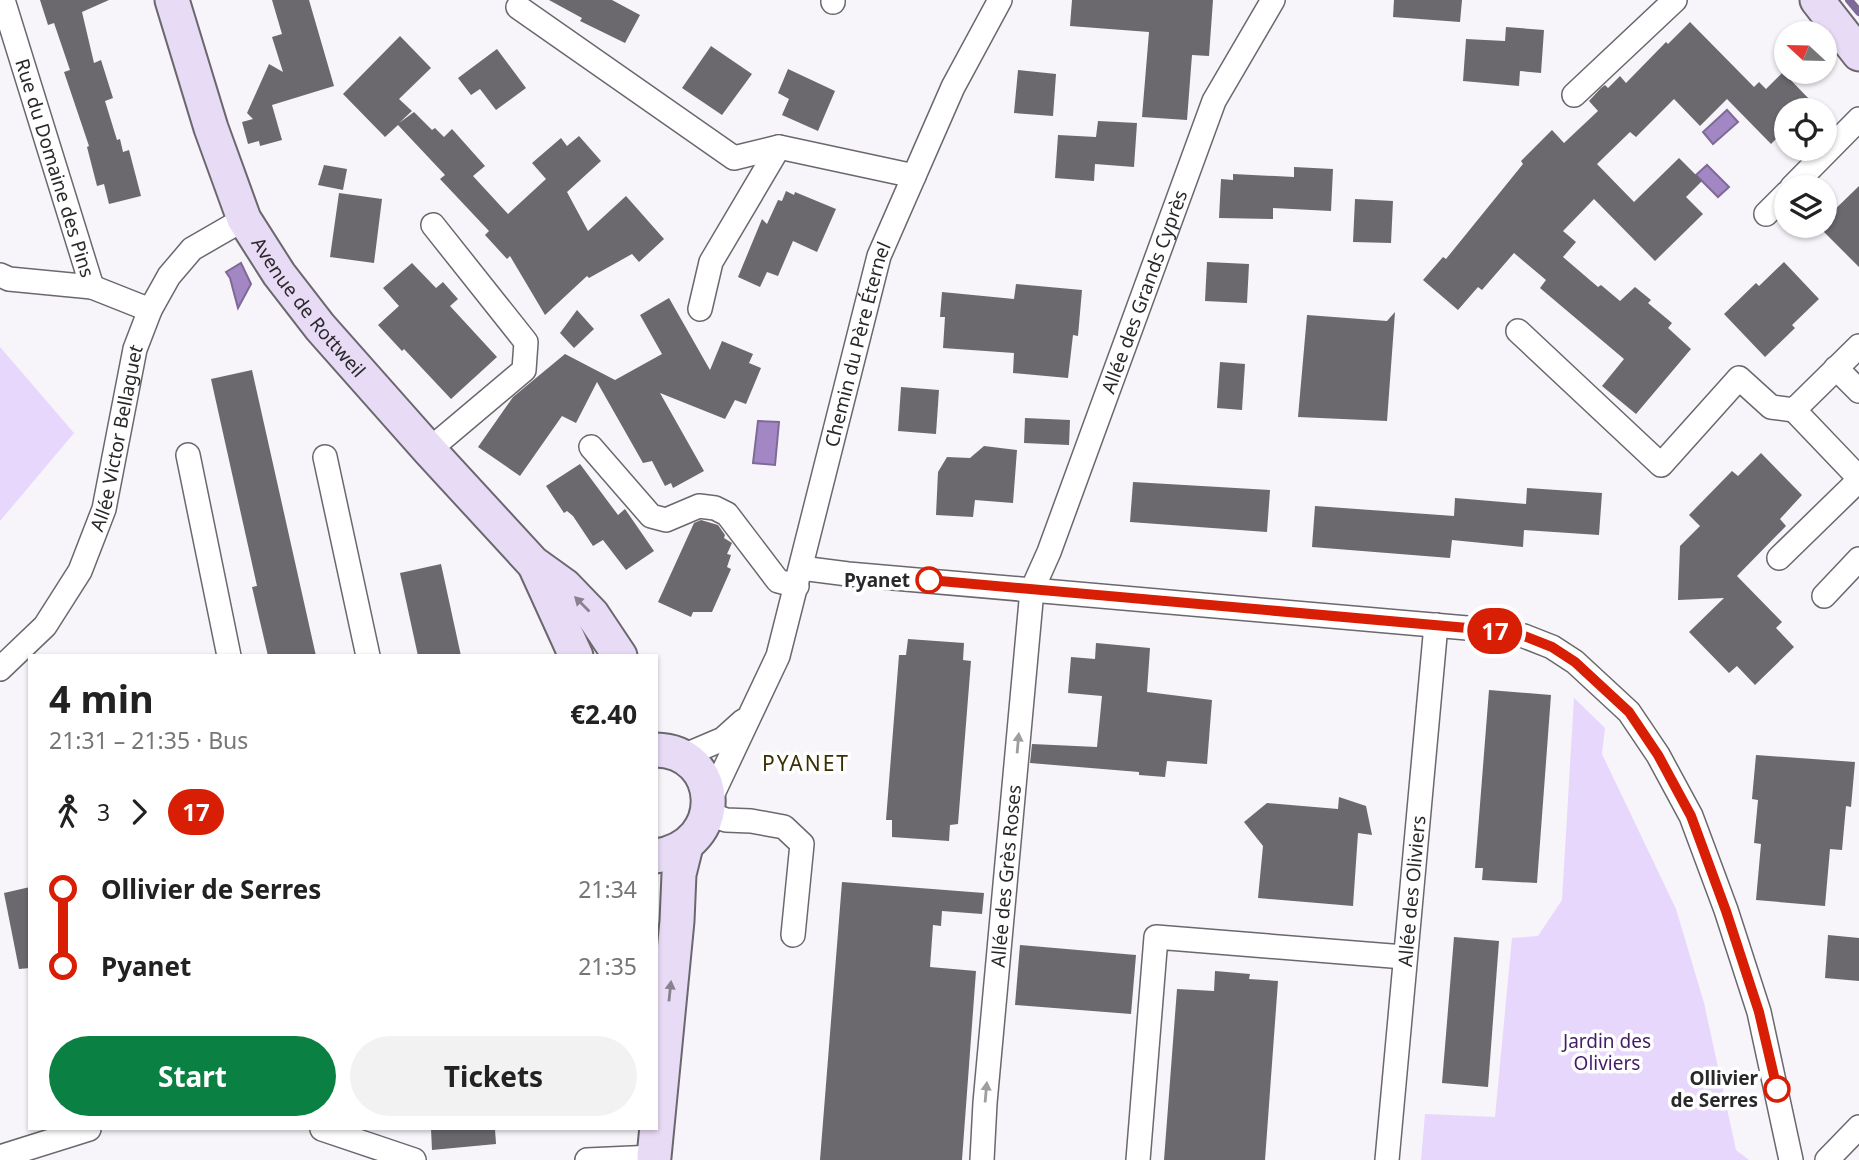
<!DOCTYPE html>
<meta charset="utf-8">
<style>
:root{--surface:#fff;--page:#f2f2f2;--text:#222;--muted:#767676;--accent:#0b8043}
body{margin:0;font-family:"Noto Sans",sans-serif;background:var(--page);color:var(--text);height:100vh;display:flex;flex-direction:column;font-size:26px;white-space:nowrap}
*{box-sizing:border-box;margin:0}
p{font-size:23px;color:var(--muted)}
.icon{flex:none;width:38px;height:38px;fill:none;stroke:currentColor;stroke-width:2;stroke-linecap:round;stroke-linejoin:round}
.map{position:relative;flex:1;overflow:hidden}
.details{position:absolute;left:28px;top:654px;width:630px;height:476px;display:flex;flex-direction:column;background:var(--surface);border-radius:0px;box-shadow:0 2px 5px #0004}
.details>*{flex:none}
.badge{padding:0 14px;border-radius:23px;font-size:24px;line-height:46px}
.needle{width:46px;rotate:292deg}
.tools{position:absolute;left:1774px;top:21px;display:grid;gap:14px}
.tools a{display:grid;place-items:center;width:63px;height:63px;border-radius:50%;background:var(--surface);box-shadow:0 2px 5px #0004;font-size:35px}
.map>.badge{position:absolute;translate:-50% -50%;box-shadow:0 0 0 4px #fff}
.legs{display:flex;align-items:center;gap:10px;height:77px;padding:0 21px;font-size:23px}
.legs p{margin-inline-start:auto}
.headline{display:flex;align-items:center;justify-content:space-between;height:119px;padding:0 21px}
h1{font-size:38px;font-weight:700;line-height:52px}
.primary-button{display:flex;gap:14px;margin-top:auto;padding:14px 21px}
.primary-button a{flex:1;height:80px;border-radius:42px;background:var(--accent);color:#fff;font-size:28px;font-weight:700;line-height:80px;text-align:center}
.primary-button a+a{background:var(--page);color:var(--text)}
ul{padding:0 21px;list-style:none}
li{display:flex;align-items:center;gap:24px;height:77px;font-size:26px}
li i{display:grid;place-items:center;width:10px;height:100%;margin:0 9px;background:currentColor}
li i::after{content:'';width:18px;height:18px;margin:-9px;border:5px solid;border-radius:50%;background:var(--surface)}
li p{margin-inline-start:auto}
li:first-child i{background:linear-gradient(#0000 50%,currentColor 0)}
li:last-child i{background:linear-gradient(currentColor 50%,#0000 0)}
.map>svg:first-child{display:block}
.green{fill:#e7d7fd}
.water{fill:#a387c5;stroke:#7e6a96;stroke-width:2}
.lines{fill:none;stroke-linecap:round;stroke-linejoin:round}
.stream{stroke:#7e6a96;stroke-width:8}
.building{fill:#6b686e}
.street-casing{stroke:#6a686e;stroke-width:26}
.secondary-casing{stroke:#6a686e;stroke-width:37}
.street{stroke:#fff;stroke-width:23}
.secondary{stroke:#e8dbf5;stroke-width:33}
.oneway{fill:#888290}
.oneway2{fill:#9f9e9f}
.line-1-casing{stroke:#fff;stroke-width:16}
.line-1{stroke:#d81e04;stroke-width:10}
.stop-1-dot{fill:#fff;stroke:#d81e04;stroke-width:3.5}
.labels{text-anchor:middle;stroke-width:7;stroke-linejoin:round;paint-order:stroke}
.street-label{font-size:19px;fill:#29282a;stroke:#fff}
.stop-label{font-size:19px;font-weight:bold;fill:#29282a;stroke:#fff;text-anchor:end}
.park-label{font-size:19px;fill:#431c66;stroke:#fff}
.neighbourhood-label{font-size:21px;letter-spacing:2px;fill:#3a2f04;stroke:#fff}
</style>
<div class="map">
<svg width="1859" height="1160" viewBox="0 0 1859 1160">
<rect width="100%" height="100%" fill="#f7f4fa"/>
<g class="green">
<polygon points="0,347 74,433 0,521"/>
<polygon points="1574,698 1605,728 1602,754 1676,909 1704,1003 1736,1150 1749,1160 1421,1160 1425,1114 1495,1117 1512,938 1538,936 1562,900"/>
</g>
<g class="water">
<polygon points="1727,110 1738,122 1713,144 1703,132"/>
<polygon points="1707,165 1729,187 1718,197 1696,175"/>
<polygon points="241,263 251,284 238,308 230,278 226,272"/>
<polygon points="758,421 779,422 775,465 753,463"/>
</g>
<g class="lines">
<polyline class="stream" points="1849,0 1859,12"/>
</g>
<g class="building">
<polygon points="40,0 109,0 82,12 94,63 101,60 113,98 105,101 117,140 120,139 123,152 129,150 141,196 109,204 104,184 97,186 87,147 89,146 64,72 70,70 54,23 48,25"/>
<polygon points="272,0 309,0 334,86 272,105 282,140 260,146 259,141 248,144 242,122 253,119 247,113 269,64 283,72 272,37 282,34"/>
<polygon points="549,0 612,0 640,15 625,43 580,21 582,18"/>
<polygon points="1072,0 1213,0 1209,56 1192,55 1187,120 1142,117 1149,32 1070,26"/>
<polygon points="1394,0 1462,0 1460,22 1393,17"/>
<polygon points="1690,22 1754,87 1759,82 1766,89 1783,72 1810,100 1799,110 1787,110 1787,128 1771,144 1727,99 1700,126 1674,99 1636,137 1630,132 1597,164 1634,202 1679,158 1702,181 1686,197 1703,214 1655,261 1594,199 1563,231 1576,242 1563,257 1598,287 1601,285 1620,301 1635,287 1651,300 1648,303 1672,323 1668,328 1691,349 1636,414 1602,386 1624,359 1540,288 1546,280 1514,253 1482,290 1478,287 1458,310 1423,280 1443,257 1446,259 1523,164 1521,161 1552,130 1564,143 1598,111 1589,101 1601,88 1605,85 1608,88 1620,76 1626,83 1666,42 1668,44"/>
<polygon points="1506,27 1544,30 1541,73 1520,71 1519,86 1463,81 1466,39 1505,41"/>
<polygon points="400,36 431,68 399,99 412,111 399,123 414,112 432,130 435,128 444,137 452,129 485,166 473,176 508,214 546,179 532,163 561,138 567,146 579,136 601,161 567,192 588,231 626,196 664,239 639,262 632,254 589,278 587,276 545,315 510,256 507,259 485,235 489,231 440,179 445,175 398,125 385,137 343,94"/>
<polygon points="711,46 752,74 722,115 682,88"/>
<polygon points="497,49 526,88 496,110 480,89 471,95 458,78"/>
<polygon points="788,69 835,91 818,131 782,115 789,99 778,93"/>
<polygon points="1018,70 1056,74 1053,116 1014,113"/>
<polygon points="1098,121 1137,123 1134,167 1095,164 1094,181 1055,178 1058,135 1096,137"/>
<polygon points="324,165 347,169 343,190 318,185"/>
<polygon points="1294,167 1333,169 1331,211 1273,208 1273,219 1219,218 1221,179 1233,180 1233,174 1294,177"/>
<polygon points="1859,186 1859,267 1818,226 1825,226 1825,219"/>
<polygon points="786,191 794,195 795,192 836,209 817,252 793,241 778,276 767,272 760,287 738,277 762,219 767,224 778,200 782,201"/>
<polygon points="339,193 382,199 374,263 330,257"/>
<polygon points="1355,199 1393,201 1391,243 1353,242"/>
<polygon points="1207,262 1249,264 1247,303 1205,301"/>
<polygon points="1784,262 1819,299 1792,325 1795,328 1765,357 1724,314 1756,283 1759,286"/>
<polygon points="412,263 436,288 443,282 458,299 450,306 497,357 451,399 404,349 402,351 378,325 399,306 383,288"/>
<polygon points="1016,284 1082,290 1078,336 1073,335 1068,378 1013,373 1014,353 943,348 945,317 940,317 942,292 1014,299"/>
<polygon points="669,298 710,370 722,341 753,354 749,363 761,368 746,404 735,400 725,419 660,393 704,471 673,488 671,483 665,486 652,461 643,463 597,382 576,423 562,416 520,476 478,447 513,397 565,354 615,380 662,354 640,315"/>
<polygon points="577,310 594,329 574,348 560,333"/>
<polygon points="1395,312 1387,421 1298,417 1307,315 1387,321"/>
<polygon points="1220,362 1245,364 1242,410 1217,408"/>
<polygon points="252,370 316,656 268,656 252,587 257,586 211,379"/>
<polygon points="901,387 939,390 936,434 898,431"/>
<polygon points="1025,418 1070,420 1069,445 1024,443"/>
<polygon points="984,446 1017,450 1013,503 975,500 973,517 936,515 938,472 947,457 970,458"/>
<polygon points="1761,453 1802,495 1780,519 1786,526 1737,576 1782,622 1776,628 1794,647 1755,685 1737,666 1729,673 1689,632 1724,598 1678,600 1680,546 1700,526 1689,515 1732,471 1738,476"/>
<polygon points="580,464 618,515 625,509 654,551 626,570 603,540 593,546 573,516 567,511 564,513 546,486"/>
<polygon points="1133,482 1270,490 1267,532 1130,522"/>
<polygon points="1527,488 1602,493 1599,535 1524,530 1523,547 1452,540 1450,558 1312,547 1315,506 1454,516 1455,498 1526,504"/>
<polygon points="701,520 718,525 725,535 724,538 732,543 727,554 731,555 727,567 731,569 712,612 693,612 691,617 658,602 694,523"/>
<polygon points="441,564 461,656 418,656 400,573"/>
<polygon points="908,639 964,643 963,660 971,661 958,824 950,825 949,841 892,837 892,820 886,820 899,655 906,655"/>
<polygon points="1096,643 1150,648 1147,692 1212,700 1207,764 1167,761 1165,777 1139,775 1139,772 1030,763 1032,744 1097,747 1102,696 1068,693 1071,657 1095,659"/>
<polygon points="1489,690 1551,695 1537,883 1482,880 1483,868 1475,868"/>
<polygon points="1756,755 1855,762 1851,807 1846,806 1842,850 1830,849 1825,906 1756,900 1761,844 1754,843 1758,800 1752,799"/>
<polygon points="1339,797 1366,806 1372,835 1358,833 1353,906 1258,898 1263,846 1244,822 1267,803 1338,809"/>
<polygon points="842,882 984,893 982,914 942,911 941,926 933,925 930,967 976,971 962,1160 820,1160"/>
<polygon points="30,887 30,968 19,969 4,893"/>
<polygon points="1828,935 1859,938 1859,981 1825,978"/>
<polygon points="1454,937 1499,941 1488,1087 1442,1083"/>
<polygon points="1020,945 1136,955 1131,1014 1015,1005"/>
<polygon points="1215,971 1250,974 1249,979 1278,981 1265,1160 1164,1160 1177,989 1214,991"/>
<polygon points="431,1129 495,1129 496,1144 432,1150"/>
</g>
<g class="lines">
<g class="street-casing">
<g id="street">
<polyline points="833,0 833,2"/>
<polyline points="518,7 734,158 779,147 914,176"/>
<polyline points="1574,95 1675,0"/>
<polyline points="1792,187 1859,119"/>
<polyline points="1766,214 1787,193"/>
<polyline points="0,275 9,279 92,287 3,0"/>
<polyline points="92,287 150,310"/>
<polyline points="700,309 711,262 779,147"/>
<polyline points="1518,331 1661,465 1739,378 1771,407 1794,410 1859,346"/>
<polyline points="1836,368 1859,391"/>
<polyline points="1794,410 1859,478"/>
<polyline points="591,447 651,516 666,520 699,506 715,508 727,514 778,581 797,586"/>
<polyline points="429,450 524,370 526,342 433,225"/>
<polyline points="188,455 229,656"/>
<polyline points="325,457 368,656"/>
<polyline points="1779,558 1859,480"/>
<polyline points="801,568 848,574 1490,630 1524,636 1552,647 1575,662 1629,712 1658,755 1691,816 1726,910 1759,1012 1791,1160"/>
<polyline points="1824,596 1859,559"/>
<path id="s1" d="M0,669l45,-43 35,-55 24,-62 31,-160 15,-39 19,-34 23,-27 52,-30"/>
<polyline points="683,756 723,739 743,721"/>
<path id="s2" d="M709,802l69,-146 101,-400 74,-169 47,-87"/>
<polyline points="707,813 726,820 751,821 784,827 802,844 793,935"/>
<polyline points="322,1129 414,1160"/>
<polyline points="0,1157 89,1129"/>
<polyline points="587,1160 654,1157"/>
<path id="s3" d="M982,1160l3,-57 47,-513 17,-38 165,-451 59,-101"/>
<polyline points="1138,1160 1156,937 1404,957"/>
<path id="s4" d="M1387,1160l49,-535"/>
<polyline points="1827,1160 1859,1127"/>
</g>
</g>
<g class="secondary-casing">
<g id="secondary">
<path id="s5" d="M172,0l39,128 33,91 35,55 41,53 109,123 104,113 32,23 27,28 28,42"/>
<polyline points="1817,0 1859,54"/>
<polyline points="536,568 576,656"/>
<path d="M656,750c66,1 73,95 0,106"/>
<polyline points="654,1157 677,921 679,874 686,846"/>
</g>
</g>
<use href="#street" class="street"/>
<use href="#secondary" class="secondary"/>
</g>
<defs><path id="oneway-solid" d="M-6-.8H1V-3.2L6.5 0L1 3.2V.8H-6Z" transform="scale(1.75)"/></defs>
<g class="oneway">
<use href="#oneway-solid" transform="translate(582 604) rotate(-135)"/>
<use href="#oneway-solid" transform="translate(670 991) rotate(-84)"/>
</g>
<g class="oneway2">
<use href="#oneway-solid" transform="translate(1018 743) rotate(-85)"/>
<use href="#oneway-solid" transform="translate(986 1092) rotate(-85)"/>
</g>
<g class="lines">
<g class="line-1-casing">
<polyline id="line-1" points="929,580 1490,630 1524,636 1552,647 1575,662 1629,712 1658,755 1691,816 1726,911 1759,1012 1777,1089"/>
</g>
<use href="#line-1" class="line-1"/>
</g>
<g class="stop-1-dot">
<circle cx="929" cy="580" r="12"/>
<circle cx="1777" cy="1089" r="12"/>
</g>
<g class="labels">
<g class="street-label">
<text transform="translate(55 168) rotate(73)" y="7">Rue du Domaine des Pins</text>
<text dy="7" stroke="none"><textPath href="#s3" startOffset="891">Allée des Grands Cyprès</textPath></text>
<text dy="7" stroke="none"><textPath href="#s5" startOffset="340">Avenue de Rottweil</textPath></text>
<text dy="7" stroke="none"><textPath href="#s2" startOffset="483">Chemin du Père Éternel</textPath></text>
<text dy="7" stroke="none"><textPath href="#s1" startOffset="266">Allée Victor Bellaguet</textPath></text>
<text dy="7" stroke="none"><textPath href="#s3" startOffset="285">Allée des Grès Roses</textPath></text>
<text dy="7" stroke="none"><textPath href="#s4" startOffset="270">Allée des Oliviers</textPath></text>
</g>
<g class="stop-label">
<text x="910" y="587">Pyanet</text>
<text x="1758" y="1085">Ollivier<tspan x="1758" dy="22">de Serres</tspan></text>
</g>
<g class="park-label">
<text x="1607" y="1048">Jardin des<tspan x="1607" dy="22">Oliviers</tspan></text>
</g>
<g class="neighbourhood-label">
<text x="806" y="771">PYANET</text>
</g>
</g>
</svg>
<div class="tools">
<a><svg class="needle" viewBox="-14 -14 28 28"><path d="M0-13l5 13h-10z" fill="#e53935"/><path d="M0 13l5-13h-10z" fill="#767676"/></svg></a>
<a><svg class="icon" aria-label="locate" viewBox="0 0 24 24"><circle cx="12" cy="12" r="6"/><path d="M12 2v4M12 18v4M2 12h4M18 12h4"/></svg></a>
<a><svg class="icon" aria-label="layers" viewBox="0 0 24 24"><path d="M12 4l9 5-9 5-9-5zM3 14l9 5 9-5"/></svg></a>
</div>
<b class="badge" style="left:1495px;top:631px;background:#d81e04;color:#fff">17</b>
<section class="details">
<div class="headline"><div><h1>4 min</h1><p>21:31 – 21:35 · Bus</p></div><b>€2.40</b></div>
<div class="legs"><svg class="icon" aria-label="walk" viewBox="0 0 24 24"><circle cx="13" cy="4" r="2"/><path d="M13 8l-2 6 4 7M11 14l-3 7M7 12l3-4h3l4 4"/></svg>3<svg class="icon" aria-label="forward" viewBox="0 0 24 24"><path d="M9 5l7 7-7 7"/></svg><b class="badge" style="background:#d81e04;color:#fff">17</b></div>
<ul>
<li><i style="color:#d81e04"></i><b>Ollivier de Serres</b><p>21:34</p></li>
<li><i style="color:#d81e04"></i><b>Pyanet</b><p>21:35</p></li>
</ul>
<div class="primary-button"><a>Start</a><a>Tickets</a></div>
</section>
</div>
